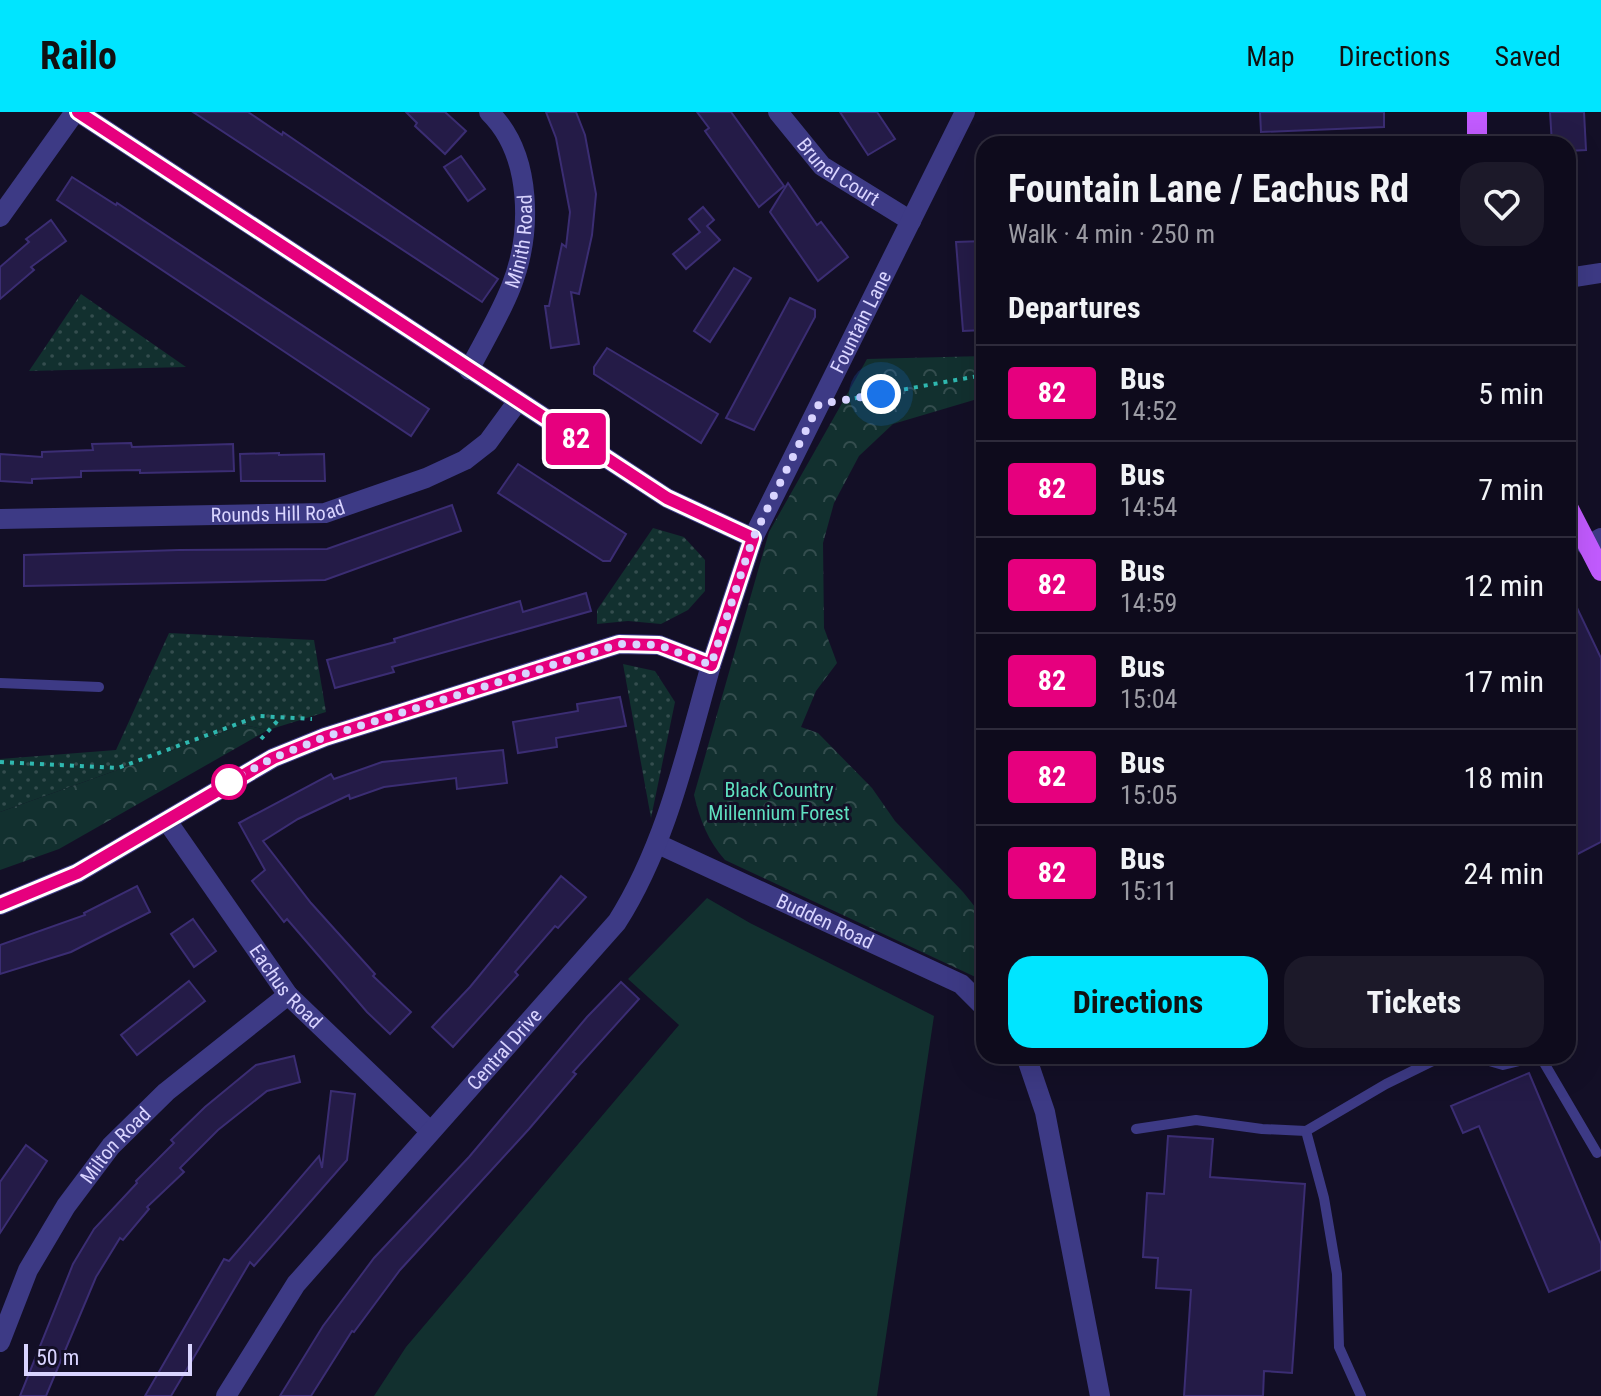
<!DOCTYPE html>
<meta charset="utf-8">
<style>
:root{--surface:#0e0b1c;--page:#1c1929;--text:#f1f3f6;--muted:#9b9ba3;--line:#2e2b3b;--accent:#00e5ff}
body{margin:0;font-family:"Roboto Condensed",sans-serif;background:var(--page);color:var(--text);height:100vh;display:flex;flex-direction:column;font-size:30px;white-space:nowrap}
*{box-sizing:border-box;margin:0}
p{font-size:26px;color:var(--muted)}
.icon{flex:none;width:44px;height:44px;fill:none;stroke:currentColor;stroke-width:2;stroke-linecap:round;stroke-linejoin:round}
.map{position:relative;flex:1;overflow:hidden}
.panel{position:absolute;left:976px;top:24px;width:600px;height:928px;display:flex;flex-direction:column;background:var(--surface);border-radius:24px;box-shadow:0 8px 32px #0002,0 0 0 2px var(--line)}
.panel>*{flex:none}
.badge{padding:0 16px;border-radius:6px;font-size:28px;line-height:52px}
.scale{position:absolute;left:24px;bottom:20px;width:168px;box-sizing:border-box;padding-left:8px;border:4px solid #d9d4ff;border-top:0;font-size:22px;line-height:28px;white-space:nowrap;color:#d9d4ff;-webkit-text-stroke:6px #130f26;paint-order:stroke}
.you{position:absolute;width:40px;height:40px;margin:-20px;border:6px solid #fff;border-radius:50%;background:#1a73e8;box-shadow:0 0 0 12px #1a73e833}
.map>.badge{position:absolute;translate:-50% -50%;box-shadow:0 0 0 4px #fff}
h2{padding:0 32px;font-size:30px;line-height:72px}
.round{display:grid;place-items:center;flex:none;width:84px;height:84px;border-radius:24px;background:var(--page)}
.summary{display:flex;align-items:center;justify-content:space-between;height:136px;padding:0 32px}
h1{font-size:38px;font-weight:700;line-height:60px}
.primary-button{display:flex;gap:16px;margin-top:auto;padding:16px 32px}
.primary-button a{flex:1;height:92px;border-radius:24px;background:var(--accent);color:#111;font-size:32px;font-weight:700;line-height:92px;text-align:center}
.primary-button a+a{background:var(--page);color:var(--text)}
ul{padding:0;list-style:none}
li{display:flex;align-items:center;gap:24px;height:96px;padding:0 32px;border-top:2px solid var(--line)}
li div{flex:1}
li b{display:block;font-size:30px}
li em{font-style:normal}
li .badge{min-width:88px;font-weight:700;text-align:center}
header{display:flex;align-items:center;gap:48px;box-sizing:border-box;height:112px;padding:0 40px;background:var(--accent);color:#111}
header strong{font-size:38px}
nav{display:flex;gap:44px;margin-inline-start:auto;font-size:28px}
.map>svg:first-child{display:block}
.grass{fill:url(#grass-dots)}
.forest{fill:url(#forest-crowns)}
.park{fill:#12302f}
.building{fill:#241b47;stroke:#3b2d73;stroke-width:2}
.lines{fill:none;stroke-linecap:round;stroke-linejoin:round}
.path{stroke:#2fb8b0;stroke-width:4;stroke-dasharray:4 6;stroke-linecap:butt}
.service{stroke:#3d3a85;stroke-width:10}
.minor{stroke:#3d3a85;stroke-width:20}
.tertiary{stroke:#3d3a85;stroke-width:20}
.primary{stroke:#c25bff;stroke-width:20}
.line-casing{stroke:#fff;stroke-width:18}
.line{stroke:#e6007e;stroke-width:12}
.walk{stroke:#d9d4ff;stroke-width:8;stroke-dasharray:0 14.4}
.stop-dot{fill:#fff;stroke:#e6007e;stroke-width:4}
.labels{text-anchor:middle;stroke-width:6;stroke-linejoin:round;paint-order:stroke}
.street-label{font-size:20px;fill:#d9d4ff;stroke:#130f26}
.park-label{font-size:20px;fill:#5fe0c0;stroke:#130f26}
</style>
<header>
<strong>Railo</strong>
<nav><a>Map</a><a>Directions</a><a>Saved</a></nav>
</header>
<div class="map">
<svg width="1601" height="1284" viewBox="0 0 1601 1284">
<defs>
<pattern id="grass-dots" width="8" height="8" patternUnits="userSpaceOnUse" patternTransform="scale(2)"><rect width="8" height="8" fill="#12302f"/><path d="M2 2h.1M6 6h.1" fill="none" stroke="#344d4e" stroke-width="1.8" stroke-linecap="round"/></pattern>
<pattern id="forest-crowns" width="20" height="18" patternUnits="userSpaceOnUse" patternTransform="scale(2)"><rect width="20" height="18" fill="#12302f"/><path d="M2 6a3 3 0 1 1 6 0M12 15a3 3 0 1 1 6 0" fill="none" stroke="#344d4e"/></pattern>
</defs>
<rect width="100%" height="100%" fill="#130f26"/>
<g class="grass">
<polygon points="81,182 186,255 29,259"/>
<polygon points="653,416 684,425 705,448 705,479 688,498 661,512 628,509 597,512 597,498"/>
<polygon points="169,521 314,528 326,600 268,618 243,613 0,700 0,647 116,638"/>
<polygon points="623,552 655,559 675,590 651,706"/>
</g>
<g class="forest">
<path d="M984,244v41l-91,27 -34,32 -25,47 -11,40 1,85 13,35 -21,28 -15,36 17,6 54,55 23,33 68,71 21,26v63l-259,-121c-17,-19 -25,-40 -31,-65l75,-263 98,-173z"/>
<polygon points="243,613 268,618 59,737 0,758 0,700"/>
</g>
<polygon class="park" points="707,786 750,811 934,904 877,1284 374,1284 406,1235 679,913 628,867"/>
<g class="building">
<polygon points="193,0 248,0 282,23 283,20 498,167 482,190"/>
<polygon points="406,0 445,0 466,19 445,42 415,14 417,11"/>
<polygon points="546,0 576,0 585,23 596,82 592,123 579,182 571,180 579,232 551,236 545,194 549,194 562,132 566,135 570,100 556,26"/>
<polygon points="697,0 731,0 784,74 759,95 705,19 709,16"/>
<polygon points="840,0 877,0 895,27 868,43"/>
<polygon points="1260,0 1384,0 1384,15 1261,20"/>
<polygon points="1550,0 1584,0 1586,38 1568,39 1568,32 1552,32"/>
<polygon points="461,44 485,77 468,89 444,55"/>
<polygon points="72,65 116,93 117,91 429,297 411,324 57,88"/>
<polygon points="788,71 817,113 821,110 848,145 818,169 770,100"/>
<polygon points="703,95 714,108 707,114 720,128 686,157 673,142 700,120 689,107"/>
<polygon points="51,108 66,129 31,155 34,158 0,187 0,155 29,130 26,127"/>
<polygon points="984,129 984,218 963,219 956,130"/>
<polygon points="734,156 751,166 710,230 694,219"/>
<polygon points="790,186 815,198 815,205 754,318 726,306"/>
<polygon points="607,236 718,302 701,331 594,262 594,255"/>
<polygon points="131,331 132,335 233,332 234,359 140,361 140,358 81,359 81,365 32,367 32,371 0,369 0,342 42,345 42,340 93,338 92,332"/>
<polygon points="279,341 279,343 324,342 325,369 241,369 240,342"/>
<polygon points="518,352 626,422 610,449 603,449 498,381"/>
<polygon points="452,393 461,419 325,468 24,474 24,443 179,438 327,437"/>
<polygon points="1568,477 1601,546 1601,730 1568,747"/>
<polygon points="586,481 591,499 392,555 394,560 335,576 327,548 395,530 394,527 520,489 523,500"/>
<polygon points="620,585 626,614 556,626 557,635 518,641 513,610 578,599 577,592"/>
<polygon points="503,638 507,671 457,677 456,666 384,675 350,687 349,683 298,707 263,729 311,791 375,862 373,864 411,900 390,922 367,900 287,807 284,810 252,769 265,758 239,711 331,662 334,667 382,650"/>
<polygon points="561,764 586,785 558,816 555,814 515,860 518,863 453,935 432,915 470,875"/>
<polygon points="137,774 150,800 71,840 0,862 0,833 85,803 84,801"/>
<polygon points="193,807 216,839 194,855 171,822"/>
<polygon points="189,869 205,889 137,943 121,923"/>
<polygon points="621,870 639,887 573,960 576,962 529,1017 400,1158 354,1220 352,1219 311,1284 280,1284 323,1214 374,1146 469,1045 587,905"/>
<polygon points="294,944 300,970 267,979 218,1018 180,1056 184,1060 147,1095 149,1097 123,1128 120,1126 96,1165 46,1284 20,1284 73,1152 94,1117 137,1071 136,1069 174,1031 171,1028 205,995 256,953"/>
<polygon points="1529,961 1601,1132 1601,1158 1549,1180 1479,1014 1463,1021 1451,994"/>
<polygon points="331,979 355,982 347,1048 254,1154 250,1150 171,1284 145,1284 224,1147 229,1149 319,1044 322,1056"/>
<polygon points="1168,1024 1213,1027 1210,1065 1305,1072 1292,1261 1264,1259 1263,1284 1184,1284 1191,1178 1156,1176 1158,1146 1143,1145 1147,1081 1164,1082"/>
<polygon points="26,1033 47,1049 0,1121 0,1070"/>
</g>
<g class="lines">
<g class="path">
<polyline points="845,288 984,263"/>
<polyline points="261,627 281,605"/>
<polyline points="0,650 118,656 259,604 312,607"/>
</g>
<g class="service">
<polyline points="0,571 99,575"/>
<polyline points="1472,944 1503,953 1539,944"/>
<polyline points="1540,944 1597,1041"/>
<polyline points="1136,1017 1196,1008 1262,1017 1306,1019 1386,972 1443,944"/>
<polyline points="1306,1019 1324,1086 1337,1162 1339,1235 1361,1284"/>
</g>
<g class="minor">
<polyline points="78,0 667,386 753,426"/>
<path id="s1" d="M778,0l44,54 89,55"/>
<polyline points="0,105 75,0"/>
<polyline points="1568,166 1601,161"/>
<path id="s2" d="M469,258c14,-27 31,-55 42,-83 21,-53 22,-132 -22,-175"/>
<path id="s3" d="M0,407l325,-6 101,-35 39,-18 23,-18 30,-41"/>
<polyline points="1587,434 1601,426"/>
<path id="s4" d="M167,709l121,174 142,136"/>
<path id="s5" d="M658,732l303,140 23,23"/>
<polyline points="1026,944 1045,1000 1100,1284"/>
<path id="s6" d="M0,1230l28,-72 38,-64 45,-60 55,-54 122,-97"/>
</g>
<g class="tertiary">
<path id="s7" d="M0,793l77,-32 196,-115 52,-21 294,-93 40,1 52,20 42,-127 212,-426"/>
<path id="s8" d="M226,1284l70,-112 321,-362c49,-77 69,-169 94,-257"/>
</g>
<g class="primary">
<polyline points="1477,0 1477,32"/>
<polyline points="1568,395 1601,459"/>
</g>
</g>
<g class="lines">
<g class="line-casing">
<polyline id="line" points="0,793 77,761 273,646 325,625 619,532 659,533 711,553 753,426 667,386 78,0"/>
</g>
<use href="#line" class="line"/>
<polyline class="walk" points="229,670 273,646 325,625 619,532 659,533 711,553 753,426 819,292 881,282"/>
</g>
<circle class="stop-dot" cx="229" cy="670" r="16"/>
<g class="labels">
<g class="street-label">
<text dy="7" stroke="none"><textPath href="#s1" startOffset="86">Brunel Court</textPath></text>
<text dy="7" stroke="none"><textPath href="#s2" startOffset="140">Minith Road</textPath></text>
<text dy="7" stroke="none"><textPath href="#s7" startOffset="1146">Fountain Lane</textPath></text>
<text dy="7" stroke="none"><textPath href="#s3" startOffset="278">Rounds Hill Road</textPath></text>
<text dy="7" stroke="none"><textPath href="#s5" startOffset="184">Budden Road</textPath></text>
<text dy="7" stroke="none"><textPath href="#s4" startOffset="204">Eachus Road</textPath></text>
<text dy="7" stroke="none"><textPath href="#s8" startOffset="446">Central Drive</textPath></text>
<text dy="7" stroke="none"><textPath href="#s6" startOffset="230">Milton Road</textPath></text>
</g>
<g class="park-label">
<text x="779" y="685">Black Country<tspan x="779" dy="23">Millennium Forest</tspan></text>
</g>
</g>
</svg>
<div class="scale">50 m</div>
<div class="you" style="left:881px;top:282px"></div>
<b class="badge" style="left:576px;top:327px;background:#e6007e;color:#fff">82</b>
<section class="panel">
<div class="summary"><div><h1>Fountain Lane / Eachus Rd</h1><p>Walk · 4 min · 250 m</p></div><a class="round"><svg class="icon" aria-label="heart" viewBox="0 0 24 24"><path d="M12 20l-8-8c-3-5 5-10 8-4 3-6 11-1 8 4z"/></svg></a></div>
<h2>Departures</h2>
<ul>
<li><span class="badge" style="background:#e6007e;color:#fff">82</span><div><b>Bus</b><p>14:52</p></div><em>5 min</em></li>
<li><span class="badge" style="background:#e6007e;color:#fff">82</span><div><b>Bus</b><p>14:54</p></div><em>7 min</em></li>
<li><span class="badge" style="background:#e6007e;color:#fff">82</span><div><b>Bus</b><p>14:59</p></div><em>12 min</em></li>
<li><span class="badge" style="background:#e6007e;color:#fff">82</span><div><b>Bus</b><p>15:04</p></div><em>17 min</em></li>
<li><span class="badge" style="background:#e6007e;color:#fff">82</span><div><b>Bus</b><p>15:05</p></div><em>18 min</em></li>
<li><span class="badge" style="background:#e6007e;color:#fff">82</span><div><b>Bus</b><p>15:11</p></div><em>24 min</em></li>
</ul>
<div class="primary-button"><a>Directions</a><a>Tickets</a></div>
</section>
</div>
